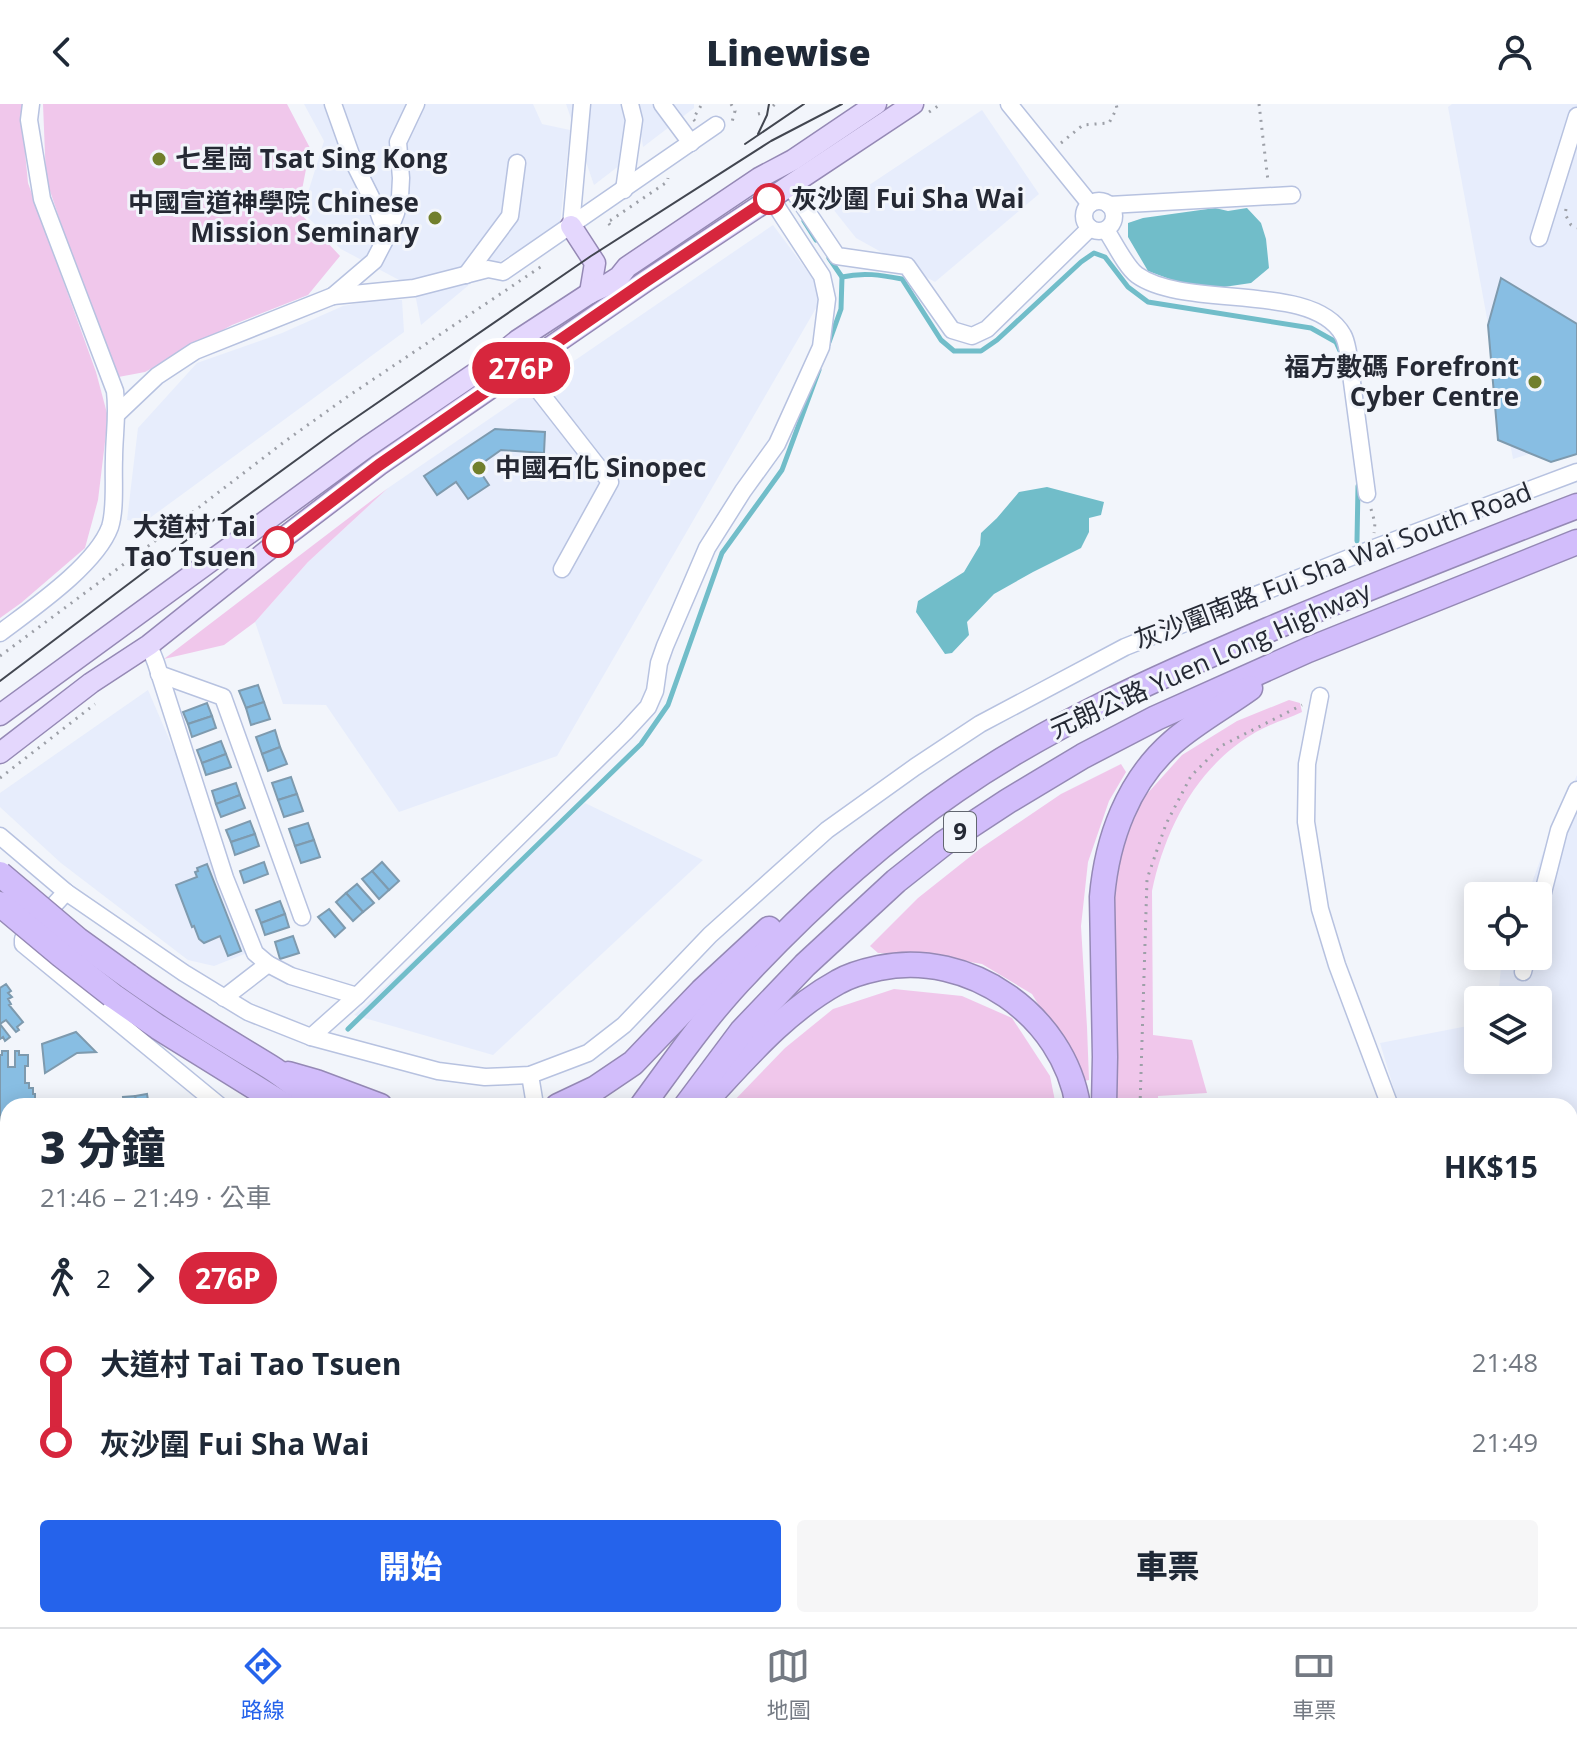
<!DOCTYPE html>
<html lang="zh-TW">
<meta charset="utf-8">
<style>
:root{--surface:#fff;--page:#f6f6f7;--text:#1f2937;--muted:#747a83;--line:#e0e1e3;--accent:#2563eb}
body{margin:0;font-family:"Open Sans","Noto Sans TC",sans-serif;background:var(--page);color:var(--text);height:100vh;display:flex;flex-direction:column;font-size:30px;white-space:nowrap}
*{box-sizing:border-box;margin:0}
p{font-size:26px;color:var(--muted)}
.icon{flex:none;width:44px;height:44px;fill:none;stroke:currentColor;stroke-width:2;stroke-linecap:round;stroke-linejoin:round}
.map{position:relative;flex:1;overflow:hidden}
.panel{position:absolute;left:0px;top:994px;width:1578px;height:530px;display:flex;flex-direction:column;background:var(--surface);border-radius:24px 24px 0 0;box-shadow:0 4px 20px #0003}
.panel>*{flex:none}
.badge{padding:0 16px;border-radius:26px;font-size:28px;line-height:52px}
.fabs{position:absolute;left:1464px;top:778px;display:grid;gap:16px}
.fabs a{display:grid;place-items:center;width:88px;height:88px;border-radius:8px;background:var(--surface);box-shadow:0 4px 20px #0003;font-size:40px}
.map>.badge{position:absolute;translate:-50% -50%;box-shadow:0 0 0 4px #fff}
.legs{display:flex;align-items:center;gap:12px;height:88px;padding:0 40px;font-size:26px}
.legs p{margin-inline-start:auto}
.headline{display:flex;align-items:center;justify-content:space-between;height:136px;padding:0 40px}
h1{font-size:44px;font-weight:800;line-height:60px}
.primary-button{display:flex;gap:16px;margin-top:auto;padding:16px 40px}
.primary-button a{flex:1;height:92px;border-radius:8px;background:var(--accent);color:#fff;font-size:32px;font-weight:800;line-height:92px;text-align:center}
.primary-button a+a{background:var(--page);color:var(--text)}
ul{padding:0 40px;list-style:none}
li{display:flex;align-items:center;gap:28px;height:80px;font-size:30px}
li i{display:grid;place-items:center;width:12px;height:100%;margin:0 10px;background:currentColor}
li i::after{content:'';width:20px;height:20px;margin:-10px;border:6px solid;border-radius:50%;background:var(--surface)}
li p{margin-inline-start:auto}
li:first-child i{background:linear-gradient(#0000 50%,currentColor 0)}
li:last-child i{background:linear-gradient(currentColor 50%,#0000 0)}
header{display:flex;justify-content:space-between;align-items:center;height:104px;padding:0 40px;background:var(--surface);font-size:36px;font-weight:800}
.menu{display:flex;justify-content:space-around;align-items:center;height:112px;border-top:2px solid var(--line);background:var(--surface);font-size:22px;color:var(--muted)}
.menu a{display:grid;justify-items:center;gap:4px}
.menu .selected{color:var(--accent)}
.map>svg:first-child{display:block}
.built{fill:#e7edfc}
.green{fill:#f0c7eb}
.water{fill:#71bdc9}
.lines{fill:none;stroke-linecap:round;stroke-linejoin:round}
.stream{stroke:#71bdc9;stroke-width:5}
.building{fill:#88bee3;stroke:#7e9aae;stroke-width:2}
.minor-casing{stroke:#b7c2e0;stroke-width:19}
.major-casing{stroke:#9589b5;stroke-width:23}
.highway-casing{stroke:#9589b5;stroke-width:27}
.path{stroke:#9da0a8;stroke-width:3;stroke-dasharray:2 6;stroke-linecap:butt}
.minor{stroke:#fff;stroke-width:16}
.major{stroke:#e4d7fd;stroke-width:20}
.highway{stroke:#d2bdfb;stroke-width:24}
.tram{stroke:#424650;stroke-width:2}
.highway-bridge-casing{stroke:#9589b5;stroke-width:27;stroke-linecap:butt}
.highway-bridge{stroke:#d2bdfb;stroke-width:24}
.line-1-casing{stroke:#fff;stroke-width:18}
.line-1{stroke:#d7263d;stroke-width:12}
.poi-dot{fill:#717f2c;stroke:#f2f5fb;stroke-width:3}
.stop-1-dot{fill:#fff;stroke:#d7263d;stroke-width:4}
.labels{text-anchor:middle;stroke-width:6;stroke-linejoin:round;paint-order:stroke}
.shield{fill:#f2f5fb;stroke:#626670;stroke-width:2}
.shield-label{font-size:24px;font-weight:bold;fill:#252934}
.poi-label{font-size:26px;font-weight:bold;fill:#252934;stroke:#f2f5fb;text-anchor:start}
.stop-label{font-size:26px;font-weight:bold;fill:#252934;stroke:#f2f5fb;text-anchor:start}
.street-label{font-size:26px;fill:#252934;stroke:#f2f5fb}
</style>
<header><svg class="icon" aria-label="back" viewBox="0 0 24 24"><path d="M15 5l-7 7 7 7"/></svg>Linewise<svg class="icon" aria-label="person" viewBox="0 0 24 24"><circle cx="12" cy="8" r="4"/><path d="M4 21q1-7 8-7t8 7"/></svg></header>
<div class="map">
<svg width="1577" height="1523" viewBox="0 0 1577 1523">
<rect width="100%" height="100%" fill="#f2f5fb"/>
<g class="built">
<polygon points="304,0 533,0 542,20 570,26 560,120 488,165 421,221 414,184 341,145 302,108 324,37"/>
<polygon points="566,0 621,0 626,16 620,61 594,81"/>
<polygon points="636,0 694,0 694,4 643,43"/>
<polygon points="1452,0 1577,0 1577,335 1513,355 1448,3"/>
<polygon points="982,6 1039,90 935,178 856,134 833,105"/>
<polygon points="773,121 814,176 819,199 557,652 399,708 326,601 283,600 255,518 308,458 388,384"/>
<polygon points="380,195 402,196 404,228 143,419 127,416 138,324 197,259 282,229 343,202"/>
<polygon points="148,586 182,665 247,849 214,862 188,856 61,759 0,703 0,689"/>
<polygon points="1577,671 1577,1044 1570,1044 1570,1002 1399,1002 1380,939 1478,920 1478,956 1538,956 1538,896 1498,896 1501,862 1504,852 1538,852 1538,792 1527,792 1551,727"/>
<polygon points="585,699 703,756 493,951 354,911"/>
</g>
<g class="green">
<polygon points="0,0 23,0 23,27 28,79 96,268 108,313 98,396 85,444 21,499 0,514"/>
<polygon points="43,0 287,0 310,44 298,107 340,152 308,191 232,221 145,268 113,274 46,75"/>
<polygon points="388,384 308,458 255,518 224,541 164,555"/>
<path d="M1289,596l11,3 2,9c-15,7 -32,12 -46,20 -58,33 -91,96 -104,159l1,144 39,5 15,53 -49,3v10h-47l-2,-170 6,-73 22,-58 45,-50 55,-34z"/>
<polygon points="1121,660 1126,668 1109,697 1088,758 1081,822 1087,923 1089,976 1080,978 1061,938 1032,890 982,860 934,852 878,849 870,842 918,794 981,744 1061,690"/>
<polygon points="894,885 962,892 1012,914 1050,972 1056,1002 729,1002 785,944 833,905"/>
<polygon points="1577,1443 1577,1523 1490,1523 1496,1516 1570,1516 1570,1447"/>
<polygon points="516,1516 1342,1516 1349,1523 520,1523"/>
</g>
<g class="water">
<polygon points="1215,104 1228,107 1247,104 1261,119 1266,135 1269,164 1251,179 1217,184 1175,177 1148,167 1128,133 1128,119 1143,114"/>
<polygon points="1047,383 1104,398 1101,411 1089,414 1089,428 1081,444 1033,468 994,490 967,518 969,531 952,549 945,550 916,508 918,497 964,468 980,441 981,429 997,414 1019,388"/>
</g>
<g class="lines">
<g class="stream">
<polyline points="804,117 816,136"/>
<path d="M842,173c21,-5 39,-2 60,2l39,61 13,11h27l16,-11 84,-78 13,-9 11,4 23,30 20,15 163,26 25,14 5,11"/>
<polyline points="828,241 841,205 842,173 829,154"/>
<polyline points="1357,437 1358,382"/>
<polyline points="348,925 641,640 668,601 722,449 782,366 819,266"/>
</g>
</g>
<g class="building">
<polygon points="1501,174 1577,220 1577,350 1551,358 1498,336 1488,221"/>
<polygon points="495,325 545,328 544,349 501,346 477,363 489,381 468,395 456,378 437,391 424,372"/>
<polygon points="258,581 264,598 246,604 239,587"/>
<polygon points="264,598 270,615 251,621 246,604"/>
<polygon points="207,599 212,612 188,620 183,608"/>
<polygon points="212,612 216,624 192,633 188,620"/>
<polygon points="275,626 280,643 262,650 256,633"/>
<polygon points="221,637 226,650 202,659 197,646"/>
<polygon points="280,643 287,660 268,667 262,650"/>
<polygon points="226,650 231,663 206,671 202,659"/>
<polygon points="291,673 297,690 278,696 272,679"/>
<polygon points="236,679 240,691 216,700 212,687"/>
<polygon points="297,690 303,707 284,713 278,696"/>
<polygon points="240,691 245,704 221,713 216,700"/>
<polygon points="250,717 255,730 231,738 226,726"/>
<polygon points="308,719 314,736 295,742 289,725"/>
<polygon points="255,730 259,742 235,751 231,738"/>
<polygon points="314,736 320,753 301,759 295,742"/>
<polygon points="264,758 268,770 244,779 240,767"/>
<polygon points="382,758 399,777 389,786 372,767"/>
<polygon points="207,760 241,847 228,852 220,832 204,839 199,835 194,822 192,823 176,781 197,773 195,768 198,767 197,764"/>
<polygon points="372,767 389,786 379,795 362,775"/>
<polygon points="357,780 374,799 363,808 346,789"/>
<polygon points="346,789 363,808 353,817 336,798"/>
<polygon points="280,797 285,810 261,819 256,806"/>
<polygon points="329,805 345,824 335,833 318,813"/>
<polygon points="285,810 289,823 265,831 261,819"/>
<polygon points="293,832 299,849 280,855 275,838"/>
<polygon points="6,880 11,887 8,889 12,893 8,895 11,900 9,901 23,918 17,923 19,926 16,928 6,916 0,920 10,933 5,937 3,933 0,935 0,884"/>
<polygon points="76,928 96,948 77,949 45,969 42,940"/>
<polygon points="2,947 8,947 8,963 15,963 15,947 19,947 19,951 28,951 28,962 25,962 25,979 29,979 29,984 33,984 33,990 35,990 35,996 27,996 27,1002 8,1002 7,1025 0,1025 0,951 2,951"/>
<polygon points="147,990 149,1002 137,1002 135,992"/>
<polygon points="135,992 137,1002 124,1002 123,993"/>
<polygon points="0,1031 7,1031 7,1035 8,1035 8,1105 0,1105"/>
<polygon points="7,1125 8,1142 0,1152 0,1134"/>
<polygon points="8,1283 8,1305 4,1306 0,1284"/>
<polygon points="7,1469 8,1483 0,1486 0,1472"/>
<polygon points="8,1485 8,1499 0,1503 0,1488"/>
<polygon points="8,1501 8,1516 16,1516 18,1520 11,1523 0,1523 0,1504"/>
<polygon points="1352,1516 1374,1516 1367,1523 1355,1523 1350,1518"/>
<polygon points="1379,1516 1414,1516 1415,1517 1409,1523 1372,1523"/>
<polygon points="1419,1516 1443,1516 1450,1523 1421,1523 1424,1521"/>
<polygon points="1447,1516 1469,1516 1473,1520 1470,1523 1454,1523"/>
</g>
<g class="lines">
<g class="minor-casing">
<g id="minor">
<polyline points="333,0 354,59 378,107 387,132"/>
<polyline points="662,0 691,39"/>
<polyline points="1009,0 1090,100"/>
<polyline points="790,82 837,152 907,162 952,226 972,232 987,225 1090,124"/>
<polyline points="624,86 634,16 630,0"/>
<circle cx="1099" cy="112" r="15"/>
<polyline points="1109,101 1292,91"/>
<polyline points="571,122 582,0"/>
<path d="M1106,126c8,12 20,37 31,45 49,35 176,6 206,60 3,5 4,12 5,17l19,142"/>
<polyline points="1539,134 1577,12"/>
<polyline points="466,171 510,112 517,59"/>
<polyline points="333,192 414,184 488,165 503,168 716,21"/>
<polyline points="521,264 610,378 562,465"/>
<polyline points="117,310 157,272 195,247 333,192 374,157 387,132 396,109 400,93 401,74 398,38 416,0"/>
<path d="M0,529c33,-25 96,-68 110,-106 6,-19 3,-48 4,-68 0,-24 4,-43 1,-68l-73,-192 -13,-79 2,-16"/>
<polyline points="149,541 156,559 225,774 255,849 268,860 291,872 357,892"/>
<polyline points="159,570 223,593 302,813"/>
<polyline points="1320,592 1307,660 1306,718 1320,805 1337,861 1390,1002"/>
<polyline points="0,732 66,788 184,869 248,908 311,933 438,967 485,973 530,971 588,949 624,921 710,831 827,726 915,663 980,620 1125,543 1374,444 1577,368"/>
<polyline points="66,788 23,835 23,840 220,1002"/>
<polyline points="1538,808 1559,726 1577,686"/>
<polyline points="1523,868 1527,852"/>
<polyline points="224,894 268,860"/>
<polyline points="311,933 357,892 625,628 648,603 655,587 659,559 665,542 707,444 743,387 777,340 821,243 827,195 822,172 771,94"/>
<polyline points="530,971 535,1001"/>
<polyline points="0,1205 8,1204"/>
<polyline points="1570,1315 1577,1330"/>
<path d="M1577,1349c-7,8 -6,16 0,25"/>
<polyline points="59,1523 67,1516"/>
<polyline points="356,1523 358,1516"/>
<polyline points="477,1523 479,1516"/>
</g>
</g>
<g class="major-casing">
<g id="major">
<polyline points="571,122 595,159 590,189"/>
<polyline points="0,611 367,343 486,262 518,236 590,189 605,182 619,173 627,163 759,74 793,56 876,0"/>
<polyline points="0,649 91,579 149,541 282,435 379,361 646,177 913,0"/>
</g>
</g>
<g class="highway-casing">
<g id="highway">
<path d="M128,872c46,33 94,62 142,91 21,13 34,28 57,39"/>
<polyline points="112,891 158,923 285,1002"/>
<polyline points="288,970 316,978 380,1002"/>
<path d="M710,992c39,-42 77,-86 128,-114 12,-7 27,-11 41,-14 89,-19 185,47 199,138"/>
<polyline points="558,1002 596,984 633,959 702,887 769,825"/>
<path d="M642,1002c33,-45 66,-93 105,-133 63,-67 133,-131 209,-183 97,-67 204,-114 312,-160 102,-43 205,-84 309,-124"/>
<polyline points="686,1002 742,927 805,861 896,777 944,739 1008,697 1083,652 1156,614 1308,546 1577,438"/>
<path d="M1104,1002l1,-49 -3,-160c5,-58 26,-116 71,-155 23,-20 52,-36 77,-54"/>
<polyline points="398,1523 401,1516"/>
<polyline points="433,1523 435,1516"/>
</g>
</g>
<g class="path">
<polyline points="731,0 735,7 732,18"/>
<polyline points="1259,0 1268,77"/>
<polyline points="773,2 775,0"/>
<polyline points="929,8 941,0"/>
<polyline points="758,10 765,8"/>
<polyline points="695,17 693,15 702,0"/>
<polyline points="1061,39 1083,21 1109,19 1117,4 1116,0"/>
<polyline points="1566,105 1565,110 1571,121 1577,124"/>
<polyline points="610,121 607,117 611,116 667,78 668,74"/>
<polyline points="1371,405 1375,419 1374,429"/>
<polyline points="0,552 159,434 284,338 347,293 542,162"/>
<polyline points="0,674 95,600"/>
<polyline points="1140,1002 1147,775 1166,720 1191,672 1221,642 1302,601"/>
</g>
<use href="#minor" class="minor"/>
<use href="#major" class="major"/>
<use href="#highway" class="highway"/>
<g class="tram">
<polyline points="758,30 767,11 769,0"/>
<polyline points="745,40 804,0"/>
<polyline points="0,577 196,429 332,330 591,152 771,37 842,0"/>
</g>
<g class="highway-bridge-casing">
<g id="highway-bridge">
<polyline points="0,770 78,836 128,872"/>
<polyline points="0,800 61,851 112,891"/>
</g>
</g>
<use href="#highway-bridge" class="highway-bridge"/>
</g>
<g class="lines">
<g class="line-1-casing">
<polyline id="line-1" points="278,438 379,361 646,177 769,95"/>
</g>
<use href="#line-1" class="line-1"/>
</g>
<g class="poi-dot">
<circle cx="159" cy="55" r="8"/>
<circle cx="435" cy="114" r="8"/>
<circle cx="1535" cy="278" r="8"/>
<circle cx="479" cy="364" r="8"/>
</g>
<g class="stop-1-dot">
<circle cx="769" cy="95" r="14"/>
<circle cx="278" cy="438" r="14"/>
</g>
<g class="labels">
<rect class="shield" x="944" y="708" width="32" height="40" rx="6"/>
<g class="shield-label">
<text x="960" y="736">9</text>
</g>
<g class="poi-label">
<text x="175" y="64">七星崗 Tsat Sing Kong</text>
<text x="419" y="108" text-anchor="end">中國宣道神學院 Chinese<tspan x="419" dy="30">Mission Seminary</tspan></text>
<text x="1519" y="272" text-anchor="end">福方數碼 Forefront<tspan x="1519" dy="30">Cyber Centre</tspan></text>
<text x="495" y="373">中國石化 Sinopec</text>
</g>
<g class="stop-label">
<text x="791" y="104">灰沙圍 Fui Sha Wai</text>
<text x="256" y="432" text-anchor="end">大道村 Tai<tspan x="256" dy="30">Tao Tsuen</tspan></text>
</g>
<g class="street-label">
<text transform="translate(1333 462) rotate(-21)" y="9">灰沙圍南路 Fui Sha Wai South Road</text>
<text transform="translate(1210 556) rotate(-24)" y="9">元朗公路 Yuen Long Highway</text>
</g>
</g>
</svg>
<div class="fabs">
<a><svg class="icon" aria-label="locate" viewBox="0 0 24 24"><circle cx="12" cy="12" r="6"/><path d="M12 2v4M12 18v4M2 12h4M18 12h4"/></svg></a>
<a><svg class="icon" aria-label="layers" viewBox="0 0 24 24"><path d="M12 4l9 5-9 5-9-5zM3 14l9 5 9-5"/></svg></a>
</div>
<b class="badge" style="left:521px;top:264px;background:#d7263d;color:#fff">276P</b>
<section class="panel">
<div class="headline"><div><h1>3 分鐘</h1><p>21:46 – 21:49 · 公車</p></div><b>HK$15</b></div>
<div class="legs"><svg class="icon" aria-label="walk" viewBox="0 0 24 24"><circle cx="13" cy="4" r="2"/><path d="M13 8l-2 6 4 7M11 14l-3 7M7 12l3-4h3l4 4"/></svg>2<svg class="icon" aria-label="forward" viewBox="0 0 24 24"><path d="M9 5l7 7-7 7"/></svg><b class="badge" style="background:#d7263d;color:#fff">276P</b></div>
<ul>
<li><i style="color:#d7263d"></i><b>大道村 Tai Tao Tsuen</b><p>21:48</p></li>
<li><i style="color:#d7263d"></i><b>灰沙圍 Fui Sha Wai</b><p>21:49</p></li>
</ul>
<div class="primary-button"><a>開始</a><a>車票</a></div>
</section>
</div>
<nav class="menu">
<a class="selected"><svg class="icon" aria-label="directions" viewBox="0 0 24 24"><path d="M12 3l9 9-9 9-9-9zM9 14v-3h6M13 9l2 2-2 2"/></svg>路線</a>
<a><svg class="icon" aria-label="map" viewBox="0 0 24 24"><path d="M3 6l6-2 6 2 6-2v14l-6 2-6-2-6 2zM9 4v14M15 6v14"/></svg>地圖</a>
<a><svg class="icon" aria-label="tickets" viewBox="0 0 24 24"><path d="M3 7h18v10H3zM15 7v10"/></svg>車票</a>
</nav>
